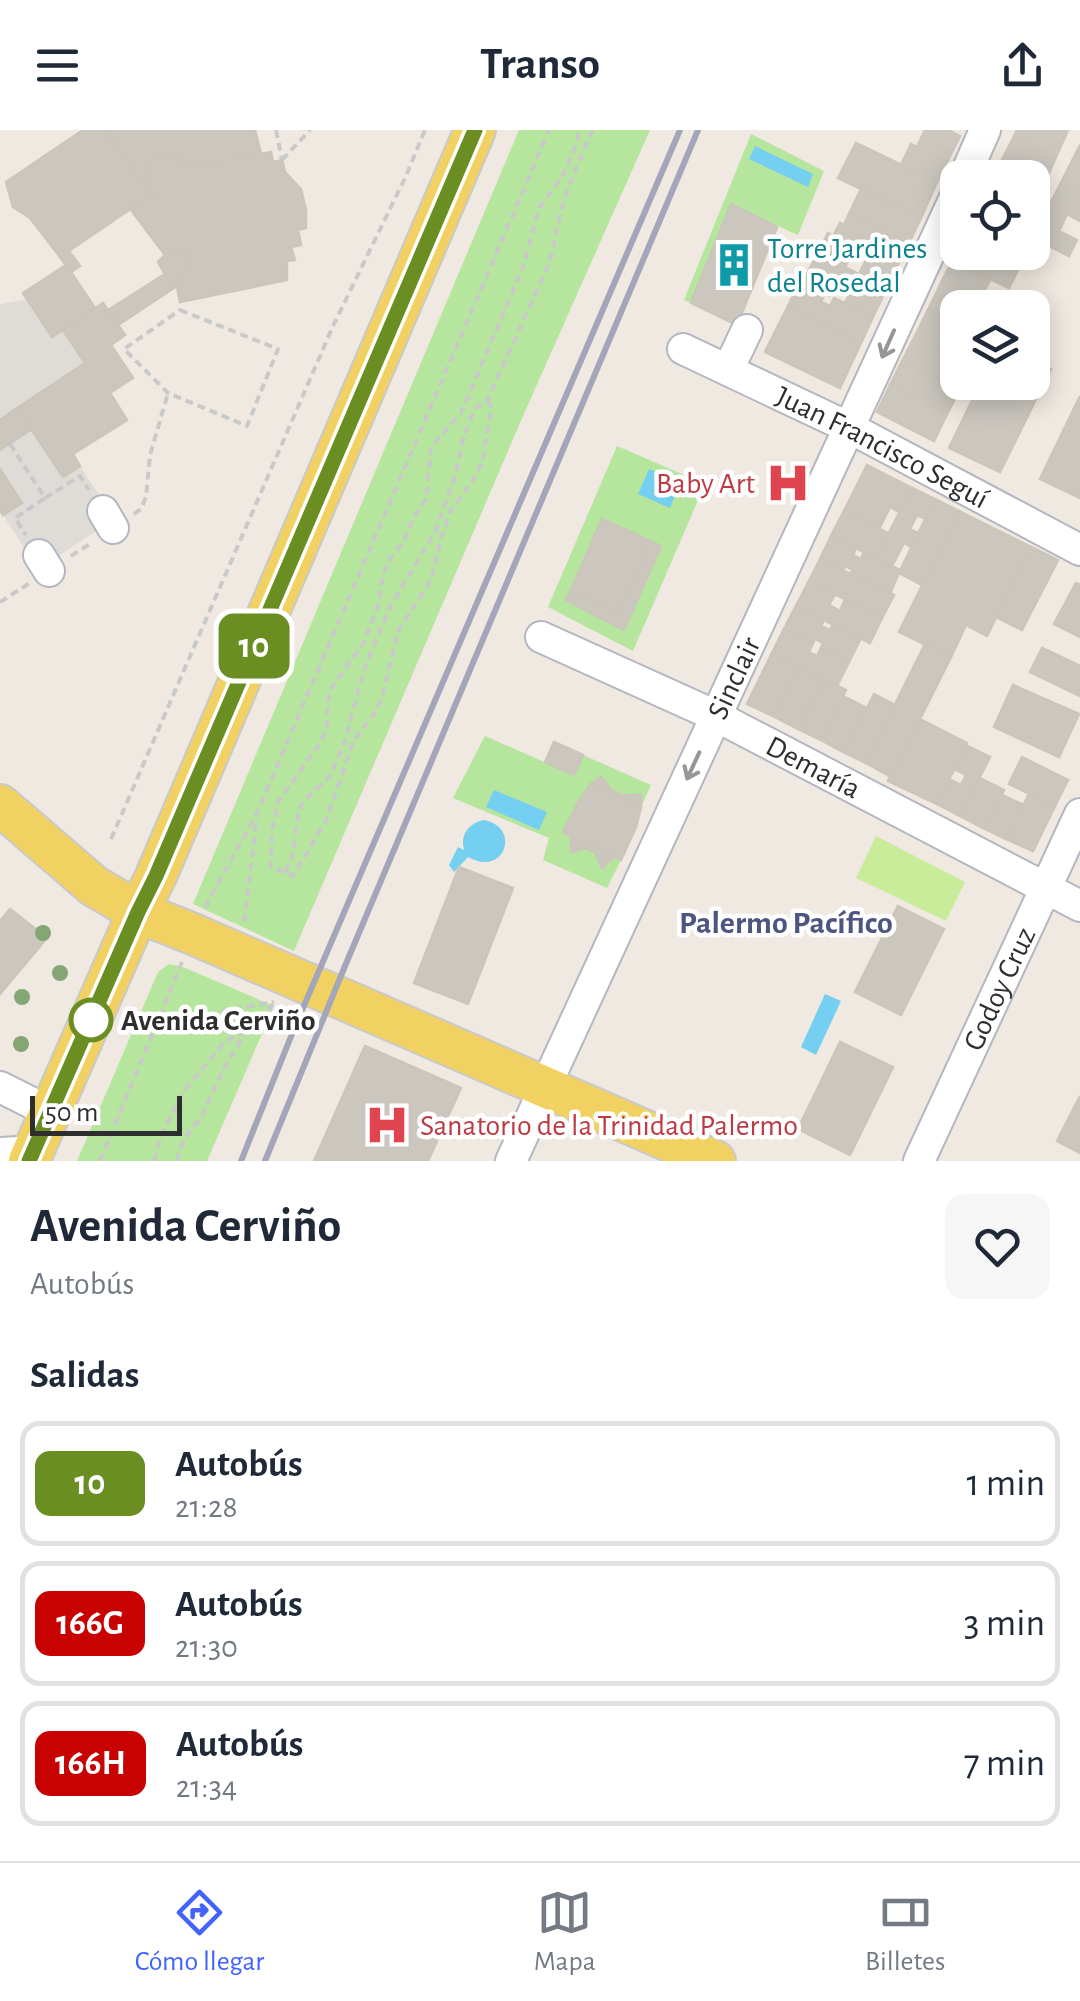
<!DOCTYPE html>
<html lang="es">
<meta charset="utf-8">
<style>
:root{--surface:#fff;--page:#f6f6f7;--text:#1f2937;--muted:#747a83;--line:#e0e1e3;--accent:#4264fb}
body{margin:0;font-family:"Alegreya Sans",sans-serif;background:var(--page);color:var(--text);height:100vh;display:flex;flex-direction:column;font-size:38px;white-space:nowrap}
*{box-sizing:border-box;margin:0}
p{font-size:32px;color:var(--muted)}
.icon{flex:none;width:55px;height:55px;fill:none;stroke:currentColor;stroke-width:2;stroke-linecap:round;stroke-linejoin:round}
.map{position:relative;height:1031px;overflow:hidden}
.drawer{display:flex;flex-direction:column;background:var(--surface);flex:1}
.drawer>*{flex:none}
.badge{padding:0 20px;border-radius:15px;font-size:35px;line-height:65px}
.tools{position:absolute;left:940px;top:30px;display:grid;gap:20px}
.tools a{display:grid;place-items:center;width:110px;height:110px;border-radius:20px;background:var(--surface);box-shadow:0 5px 25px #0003;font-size:50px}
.scale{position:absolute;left:30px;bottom:25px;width:152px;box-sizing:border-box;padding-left:10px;border:5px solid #2e2e2e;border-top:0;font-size:28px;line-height:35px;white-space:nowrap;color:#2e2e2e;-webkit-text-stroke:8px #fff;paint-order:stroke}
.map>.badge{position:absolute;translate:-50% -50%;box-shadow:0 0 0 5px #fff}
h2{padding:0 30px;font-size:38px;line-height:90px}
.round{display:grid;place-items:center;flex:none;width:105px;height:105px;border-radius:20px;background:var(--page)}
.overview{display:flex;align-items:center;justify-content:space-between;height:170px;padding:0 30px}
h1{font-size:48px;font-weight:700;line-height:75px}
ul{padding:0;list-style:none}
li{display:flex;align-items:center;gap:30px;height:125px;margin:0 20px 15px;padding:0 10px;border:5px solid var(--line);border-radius:20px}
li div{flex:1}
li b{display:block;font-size:38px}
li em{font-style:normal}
li .badge{min-width:110px;font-weight:700;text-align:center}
header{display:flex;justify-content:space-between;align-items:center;height:130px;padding:0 30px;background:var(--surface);font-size:45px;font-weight:700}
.tabs{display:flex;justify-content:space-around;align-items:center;height:140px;border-top:2px solid var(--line);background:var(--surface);font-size:28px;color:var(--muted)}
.tabs a{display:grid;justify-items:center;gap:5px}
.tabs .current{color:var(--accent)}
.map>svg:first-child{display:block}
.green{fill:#b6e59e;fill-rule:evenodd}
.pitch{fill:#c9ec9a}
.plaza{fill:#dfdcd8}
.water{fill:#75cff0}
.building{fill:#cbc7bf;stroke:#cbc5ba;stroke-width:2.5}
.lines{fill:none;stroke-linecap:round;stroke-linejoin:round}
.minor-casing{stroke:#b4b7c1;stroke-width:34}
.major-casing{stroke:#c9c9c9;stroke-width:44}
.path{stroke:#c9c9c9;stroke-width:4;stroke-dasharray:8 5;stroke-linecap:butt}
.minor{stroke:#fff;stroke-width:30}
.major{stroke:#f2d163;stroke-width:40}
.rail{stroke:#a3a6b8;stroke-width:6}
.tree{fill:#84a574}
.oneway{stroke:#969696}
.line-casing{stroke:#fff;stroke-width:22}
.line{stroke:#6b8e23;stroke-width:15}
.stop-dot{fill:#fff;stroke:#6b8e23;stroke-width:5}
.labels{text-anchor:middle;stroke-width:9;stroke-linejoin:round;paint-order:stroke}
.culture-label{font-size:30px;fill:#0d838f;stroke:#fff;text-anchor:start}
.street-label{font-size:30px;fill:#2e2e2e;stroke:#fff}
.health-label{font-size:30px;fill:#be3a42;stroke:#fff;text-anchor:end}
.stop-label{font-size:30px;font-weight:bold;fill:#2e2e2e;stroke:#fff;text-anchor:start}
.neighbourhood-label{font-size:32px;font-weight:bold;fill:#4d5680;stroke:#fff}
</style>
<header><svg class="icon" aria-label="menu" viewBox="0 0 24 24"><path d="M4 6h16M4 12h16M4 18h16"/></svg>Transo<svg class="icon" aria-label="share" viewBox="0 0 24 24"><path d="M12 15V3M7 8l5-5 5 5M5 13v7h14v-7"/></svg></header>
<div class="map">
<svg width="1080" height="1031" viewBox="0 0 1080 1031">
<rect width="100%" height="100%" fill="#efe9e1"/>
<g class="green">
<polygon points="519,0 650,0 523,286 294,821 193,774"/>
<polygon points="751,4 824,41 798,105 731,75 691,173 684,170"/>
<path d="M617,316l88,38 -72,167 -85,-44zM602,389l59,28 -37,82 -57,-29z"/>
<path d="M485,606l89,39 9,-20 68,30 -10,22v-12c-30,-2 -19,1 -40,-18l-16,15 -22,39 8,5v16l15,-4 9,5 7,15 11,-11 8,3 -14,28 -64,-28 6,-22 -96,-40z"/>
<polygon points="169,834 183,837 274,876 207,1031 77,1031 158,842"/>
</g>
<polygon class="pitch" points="876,706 965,752 946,791 856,748"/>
<g class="plaza">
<polygon points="27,169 53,206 63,200 85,233 0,290 0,174"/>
<polygon points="32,299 62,346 80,336 107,377 105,395 51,431 32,430 3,385 22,372 0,339 0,320"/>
</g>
<g class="water">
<polygon points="755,16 813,44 808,57 749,29"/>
<polygon points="649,339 680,353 670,378 638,364"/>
<polygon points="494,660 547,682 539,700 486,677"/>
<path d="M483,690c39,6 22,58 -15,37l-14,15 -5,-7 9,-18 6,3c-4,-15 4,-26 19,-30z"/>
<polygon points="825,864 841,871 816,925 801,917"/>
</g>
<g class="building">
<polygon points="83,0 105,0 154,69 145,69 60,127 30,88 13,77 6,52"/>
<polygon points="105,0 255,0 261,24 182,39 179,24 146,31 154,69"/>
<polygon points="925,0 948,0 960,6 937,52 901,35 911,14 917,17"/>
<polygon points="1017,0 1068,0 1044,54 1001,32"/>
<polygon points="856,13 937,52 921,88 838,48"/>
<polygon points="1080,15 1080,91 1067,84 1059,101 1077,110 1069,126 1033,108"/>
<polygon points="271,22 273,32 282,30 285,42 301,59 306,81 306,98 298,100 301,115 291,117 295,130 287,131 287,150 180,172 175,146 188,142 184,119 165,125 131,80 145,69 154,69 146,31 179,24 182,39"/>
<polygon points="861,59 921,88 909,113 849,84"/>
<polygon points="731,74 777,97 737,195 691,173"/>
<polygon points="849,84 909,113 897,137 833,106 840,93 844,95"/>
<polygon points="828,103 855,117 845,137 859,144 869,124 897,137 873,187 845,173 854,155 839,148 830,166 803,152"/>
<polygon points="184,119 188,142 175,146 177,156 118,195 108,180 165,144 158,132 165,125"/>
<polygon points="958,120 958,122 1005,122 1023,130 1009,158 952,131"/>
<polygon points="69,121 80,136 71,142 60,127"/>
<polygon points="952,131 990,150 980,170 942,151"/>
<polygon points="66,135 95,178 52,207 23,163"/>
<polygon points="800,151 825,163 821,172 830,176 834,168 873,187 861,213 788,176"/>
<polygon points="942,151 980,170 977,178 958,178 958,194 928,180"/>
<polygon points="103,173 125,205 111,215 133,248 110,263 127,290 73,324 80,336 63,347 17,278 85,233 63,200"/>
<polygon points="788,176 861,213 840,258 765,222"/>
<polygon points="928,180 958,194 958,227 915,206"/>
<polygon points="915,206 958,227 958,250 954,256 902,231"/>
<polygon points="1032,230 1051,239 1000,342 949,318 981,252 1032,252"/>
<polygon points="902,231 960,259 947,284 890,255"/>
<polygon points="890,255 947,284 934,311 877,282"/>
<polygon points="1080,266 1080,368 1040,349"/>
<polygon points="17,278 32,299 0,320 0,290"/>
<polygon points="867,335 912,358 899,382 890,377 879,399 844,381"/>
<polygon points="0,339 22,373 3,385 0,380"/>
<polygon points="912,358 935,369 926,389 917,385 910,399 918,403 911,417 904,413 892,436 876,428"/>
<polygon points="935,369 959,381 922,455 899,443"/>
<polygon points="844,381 888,403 876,428 831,406"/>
<polygon points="959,381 1031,417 987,506 966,495 951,527 899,502"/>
<polygon points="602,389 651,411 618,483 571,460"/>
<polygon points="831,406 856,418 853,425 861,429 864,422 900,440 890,464 851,444 853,440 845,436 843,440 820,429"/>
<polygon points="651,411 661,416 624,500 566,470 571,460 618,483"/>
<polygon points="1031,417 1058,430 1022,500 996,487"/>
<polygon points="820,429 894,465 882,488 809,451"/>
<polygon points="809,451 835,464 829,475 840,481 845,469 882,488 870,513 796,476"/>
<polygon points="1076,453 1080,455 1080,507 1054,494"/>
<polygon points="796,476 824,490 821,496 830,500 833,494 861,508 849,532 821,518 823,513 815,509 813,513 784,499"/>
<polygon points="784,499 813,513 809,522 817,526 821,518 849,532 837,556 772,523"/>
<polygon points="925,514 951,527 891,647 866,633"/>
<polygon points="1042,518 1080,536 1080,566 1030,542"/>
<polygon points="772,523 798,536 773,586 747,574"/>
<polygon points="798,536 823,549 798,599 773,586"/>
<polygon points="823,549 846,560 821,610 798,599"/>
<polygon points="1013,555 1079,584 1059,627 994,597"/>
<polygon points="874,564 895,575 866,633 845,623"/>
<polygon points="843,566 867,578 845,623 821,610"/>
<polygon points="920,589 967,613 937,674 888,651"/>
<polygon points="554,612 583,625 574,645 545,632"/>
<polygon points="966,615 990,627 960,686 937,674 949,649 961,655 966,645 954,639"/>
<polygon points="1022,627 1068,650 1055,676 1009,654"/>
<polygon points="601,647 613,661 622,665 641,665 641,677 591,654"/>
<polygon points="980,648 1004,660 985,699 960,686"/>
<polygon points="591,654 641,677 636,697 621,730 563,702 579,671"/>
<polygon points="1029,664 1055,676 1033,721 1006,709"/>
<polygon points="1002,665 1024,675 1006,709 985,699"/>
<polygon points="571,706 613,727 602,738 595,723 586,718 571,722"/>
<polygon points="459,737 513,758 468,874 414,853"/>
<polygon points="898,776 944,799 901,885 855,862"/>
<polygon points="10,779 47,808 0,864 0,791"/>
<polygon points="840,912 893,937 850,1025 798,999"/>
<polygon points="365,916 461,958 428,1031 314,1031"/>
<polygon points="1080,966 1080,1023 1057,1011"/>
</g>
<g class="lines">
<g class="minor-casing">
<g id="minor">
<polyline points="964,48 985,0"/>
<path id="s1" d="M683,219l167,79 230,122"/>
<polyline points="728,240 747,200"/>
<polyline points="103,381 113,398"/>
<polyline points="39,425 49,441"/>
<path id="s2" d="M541,507l175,79 364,190"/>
<polyline points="0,957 50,982"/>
<polyline points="0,1023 33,1021"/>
<path id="s3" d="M511,1031l447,-970"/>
<path id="s4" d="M919,1031l161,-347"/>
</g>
</g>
<g class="major-casing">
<g id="major">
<polyline points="0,675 94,756 138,782 193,804 715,1031"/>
<polyline points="29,1031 138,782 156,746 475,0"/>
</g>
</g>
<g class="path">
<polyline points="276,0 282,30"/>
<polyline points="282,30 310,0"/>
<polygon points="180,180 278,219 247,296 168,263 124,219"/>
<polyline points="487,271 491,276 491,282 482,333 472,352 451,380 441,408 431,450 398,501 382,568 375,582 353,612 326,691 293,746 271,737 272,699 278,672 321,612 327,596 328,569 332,557 364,512 378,475 384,441 391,427 402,414 417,381 426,369 431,317 461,283 523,137 539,78 563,45 577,11 579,0"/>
<polyline points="10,314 45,368 15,388 26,405"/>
<polyline points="45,368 80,346 89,360"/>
<polyline points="134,384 141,379 146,367 150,325 168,263"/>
<polyline points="71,426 93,412"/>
<polyline points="0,472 30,453"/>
<polyline points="111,709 333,196 405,48 425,0"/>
<path d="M286,742l6,-15 7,-48 5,-8 26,-25 15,-35 19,-72 26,-62 46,-77 20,-57 7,-34 12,-31 12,-7 61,-135c7,-18 7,-36 13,-54 8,-28 19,-56 32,-82"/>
<polyline points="205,777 257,683 549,0"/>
<polyline points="244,792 257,687"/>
<polyline points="157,894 274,872"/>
<polyline points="100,1031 182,832"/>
<polyline points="154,1031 164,999 183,962 221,916 233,907 245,903 261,891 274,872"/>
<polyline points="177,1031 181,1016 191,999 201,988 223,940 245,903"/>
</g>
<use href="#minor" class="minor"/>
<use href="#major" class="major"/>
<g class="rail">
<polyline points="241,1031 294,899 680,0"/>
<polyline points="265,1031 345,836 698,0"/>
</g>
</g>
<g class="tree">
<circle cx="43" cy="803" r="8"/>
<circle cx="60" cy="843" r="8"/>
<circle cx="22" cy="867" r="8"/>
<circle cx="21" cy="914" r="8"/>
</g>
<defs><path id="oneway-shaft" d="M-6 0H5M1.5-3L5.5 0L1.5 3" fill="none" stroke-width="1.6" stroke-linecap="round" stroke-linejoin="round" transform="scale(2.5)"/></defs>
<g class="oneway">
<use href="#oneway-shaft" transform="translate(888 214) rotate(114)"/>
<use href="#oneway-shaft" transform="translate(693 636) rotate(115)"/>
</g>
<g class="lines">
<g class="line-casing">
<polyline id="line" points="29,1031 138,782 156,746 475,0"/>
</g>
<use href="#line" class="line"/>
</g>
<defs>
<g id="building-bare" transform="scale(3.45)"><path d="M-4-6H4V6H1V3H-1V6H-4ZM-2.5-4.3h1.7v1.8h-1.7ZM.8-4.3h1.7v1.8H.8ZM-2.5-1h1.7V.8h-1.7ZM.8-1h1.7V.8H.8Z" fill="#0f9aa8" stroke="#fff" stroke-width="2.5" paint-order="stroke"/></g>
<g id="hospital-bare" transform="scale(3.45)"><path d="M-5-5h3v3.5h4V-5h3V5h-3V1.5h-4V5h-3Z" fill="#e0444e" stroke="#fff" stroke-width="2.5" paint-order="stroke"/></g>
</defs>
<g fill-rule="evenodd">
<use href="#building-bare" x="734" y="135"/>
<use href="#hospital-bare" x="788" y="353"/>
<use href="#hospital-bare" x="387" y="995"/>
</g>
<circle class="stop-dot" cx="91" cy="890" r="20"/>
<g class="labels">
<g class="culture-label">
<text x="767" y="128">Torre Jardines<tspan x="767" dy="34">del Rosedal</tspan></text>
</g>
<g class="street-label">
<text dy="10" stroke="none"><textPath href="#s1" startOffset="222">Juan Francisco Seguí</textPath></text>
<text dy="10" stroke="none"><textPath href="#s3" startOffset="532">Sinclair</textPath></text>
<text dy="10" stroke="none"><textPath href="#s2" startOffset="302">Demaría</textPath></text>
<text dy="10" stroke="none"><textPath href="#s4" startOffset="190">Godoy Cruz</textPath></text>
</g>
<g class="health-label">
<text x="755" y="363">Baby Art</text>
<text x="420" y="1005" text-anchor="start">Sanatorio de la Trinidad Palermo</text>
</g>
<g class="stop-label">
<text x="121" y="900">Avenida Cerviño</text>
</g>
<g class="neighbourhood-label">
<text x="786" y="803">Palermo Pacífico</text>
</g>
</g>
</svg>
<div class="tools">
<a><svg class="icon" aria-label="locate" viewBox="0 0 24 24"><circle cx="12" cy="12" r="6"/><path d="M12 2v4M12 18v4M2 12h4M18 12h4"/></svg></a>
<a><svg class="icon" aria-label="layers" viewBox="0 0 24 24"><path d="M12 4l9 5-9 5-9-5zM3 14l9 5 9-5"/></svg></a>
</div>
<div class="scale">50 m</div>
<b class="badge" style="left:254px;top:516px;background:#6b8e23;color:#fff">10</b>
</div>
<section class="drawer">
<div class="overview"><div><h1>Avenida Cerviño</h1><p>Autobús</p></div><a class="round"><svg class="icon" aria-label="heart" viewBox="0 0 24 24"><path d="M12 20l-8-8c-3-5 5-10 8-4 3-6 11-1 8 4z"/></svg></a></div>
<h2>Salidas</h2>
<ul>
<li><span class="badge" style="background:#6b8e23;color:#fff">10</span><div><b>Autobús</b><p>21:28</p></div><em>1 min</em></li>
<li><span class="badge" style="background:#c70201;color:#fff">166G</span><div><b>Autobús</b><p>21:30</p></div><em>3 min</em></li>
<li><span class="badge" style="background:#c70201;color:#fff">166H</span><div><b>Autobús</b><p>21:34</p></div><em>7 min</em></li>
</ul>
</section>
<nav class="tabs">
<a class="current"><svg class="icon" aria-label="directions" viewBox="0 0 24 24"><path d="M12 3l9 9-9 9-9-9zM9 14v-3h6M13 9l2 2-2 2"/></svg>Cómo llegar</a>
<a><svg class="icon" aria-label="map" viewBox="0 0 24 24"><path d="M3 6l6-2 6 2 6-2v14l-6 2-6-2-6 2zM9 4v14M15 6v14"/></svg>Mapa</a>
<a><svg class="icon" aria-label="tickets" viewBox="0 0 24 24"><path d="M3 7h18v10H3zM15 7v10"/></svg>Billetes</a>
</nav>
